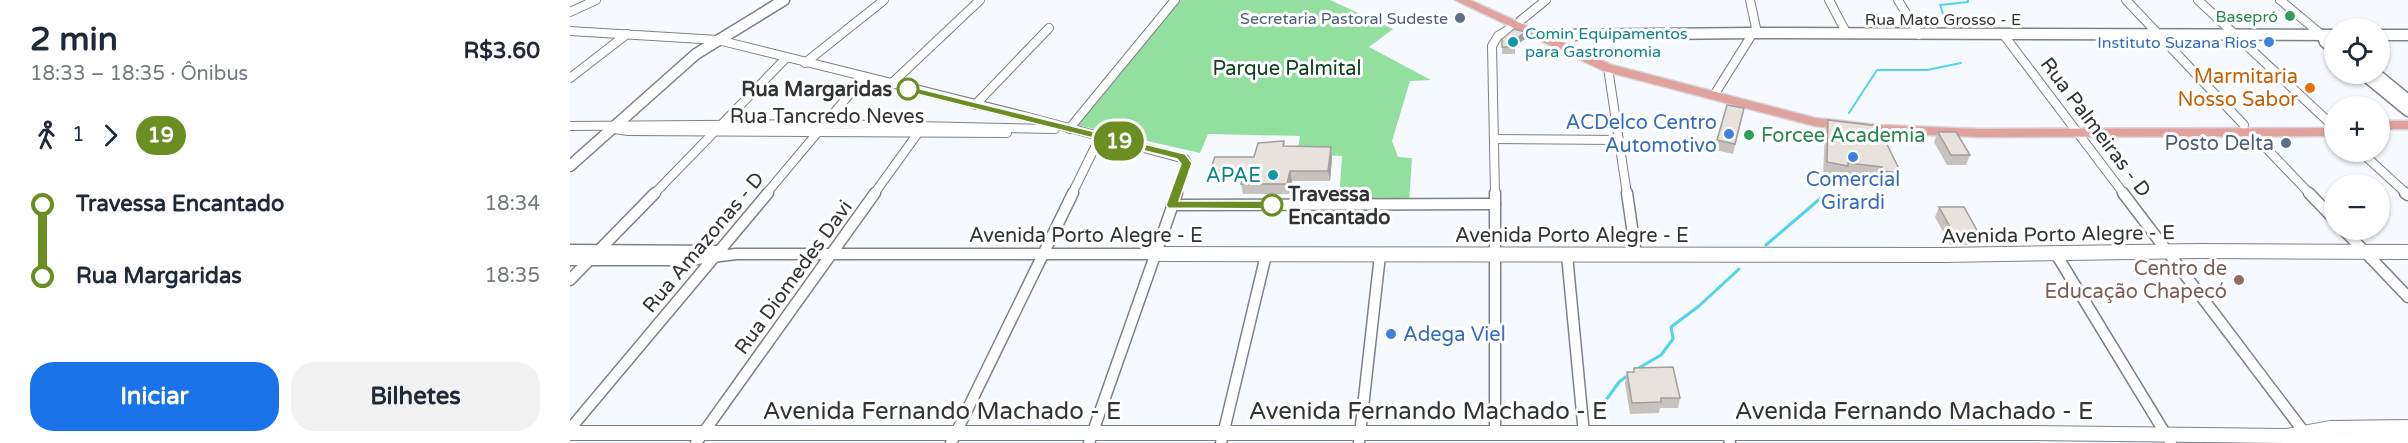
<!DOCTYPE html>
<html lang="pt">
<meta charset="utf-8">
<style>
:root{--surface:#fff;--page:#f2f2f3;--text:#1f2937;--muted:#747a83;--accent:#1a73e8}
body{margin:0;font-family:"Varela Round",sans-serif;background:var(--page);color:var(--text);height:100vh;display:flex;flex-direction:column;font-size:22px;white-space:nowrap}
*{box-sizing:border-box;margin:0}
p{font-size:20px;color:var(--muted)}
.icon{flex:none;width:33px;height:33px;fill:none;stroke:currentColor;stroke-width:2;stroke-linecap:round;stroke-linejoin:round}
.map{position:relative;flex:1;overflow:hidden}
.details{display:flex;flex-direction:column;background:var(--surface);width:570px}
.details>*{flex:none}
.badge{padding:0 12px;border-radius:20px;font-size:21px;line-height:39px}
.fabs{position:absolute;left:1754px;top:18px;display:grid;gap:12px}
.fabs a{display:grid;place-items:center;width:66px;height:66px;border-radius:50%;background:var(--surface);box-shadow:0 2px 4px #0004;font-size:30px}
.map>.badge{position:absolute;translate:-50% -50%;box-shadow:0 0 0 3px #fff}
.legs{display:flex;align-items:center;gap:9px;height:66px;padding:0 30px;font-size:20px}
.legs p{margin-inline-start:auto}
.head{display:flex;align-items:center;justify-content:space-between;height:102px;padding:0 30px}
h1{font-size:33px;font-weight:700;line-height:45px}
.action{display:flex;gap:12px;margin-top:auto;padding:12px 30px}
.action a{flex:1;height:69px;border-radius:24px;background:var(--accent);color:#fff;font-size:24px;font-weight:700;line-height:69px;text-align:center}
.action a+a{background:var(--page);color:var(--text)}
ul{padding:0 30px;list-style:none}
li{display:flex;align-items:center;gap:21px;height:72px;font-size:22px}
li i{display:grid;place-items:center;width:9px;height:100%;margin:0 8px;background:currentColor}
li i::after{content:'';width:15px;height:15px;margin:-8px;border:4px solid;border-radius:50%;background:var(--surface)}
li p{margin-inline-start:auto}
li:first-child i{background:linear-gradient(#0000 50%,currentColor 0)}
li:last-child i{background:linear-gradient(currentColor 50%,#0000 0)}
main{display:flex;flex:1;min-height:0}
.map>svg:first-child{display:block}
.forest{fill:#93df9f}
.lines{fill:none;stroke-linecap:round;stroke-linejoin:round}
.stream-far1{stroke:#53d4ec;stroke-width:2}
.stream{stroke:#53d4ec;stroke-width:3}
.minor-far1-casing{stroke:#7e8287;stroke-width:10}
.minor-casing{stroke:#7e8287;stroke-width:13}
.tertiary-far1-casing{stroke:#7e8287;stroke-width:13}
.tertiary-casing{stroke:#7e8287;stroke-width:16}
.primary-casing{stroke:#d6d6d7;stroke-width:3}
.minor-far1{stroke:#fff;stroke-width:8}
.minor{stroke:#fff;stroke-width:10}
.tertiary-far1{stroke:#fff;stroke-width:10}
.tertiary{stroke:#fff;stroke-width:14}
.primary{fill:#e1a19d;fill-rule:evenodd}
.wall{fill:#c8c2be}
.shaded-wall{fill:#a29e9b}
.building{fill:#e8e2dd;stroke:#a29e9b;stroke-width:1.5}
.line-1{fill:#6b8e23;stroke:#fff;stroke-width:1.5}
.leisure-dot{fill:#2e9e5b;stroke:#fff;stroke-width:2}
.service-dot{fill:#5c6f8a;stroke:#fff;stroke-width:2}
.culture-dot{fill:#0f9aa8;stroke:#fff;stroke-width:2}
.shop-dot{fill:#3f7fe0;stroke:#fff;stroke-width:2}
.food-dot{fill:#e8710a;stroke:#fff;stroke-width:2}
.stop-1-dot{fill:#fff;stroke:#6b8e23;stroke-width:3}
.education-dot{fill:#8d6e63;stroke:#fff;stroke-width:2}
.labels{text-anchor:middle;stroke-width:6;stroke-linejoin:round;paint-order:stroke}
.far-leisure-label{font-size:16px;fill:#27864d;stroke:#fff;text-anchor:end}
.far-service-label{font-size:16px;fill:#4e5e75;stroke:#fff;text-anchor:end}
.far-street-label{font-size:16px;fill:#313335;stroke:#fff}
.far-culture-label{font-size:16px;fill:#0d838f;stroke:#fff;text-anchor:start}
.far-shop-label{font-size:16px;fill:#366cbe;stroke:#fff;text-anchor:end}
.park-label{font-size:20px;fill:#0a421a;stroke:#fff}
.food-label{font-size:20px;fill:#c56008;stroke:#fff;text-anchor:end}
.stop-label{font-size:20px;font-weight:bold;fill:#313335;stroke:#fff;text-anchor:end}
.street-label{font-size:20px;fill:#313335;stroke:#fff}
.shop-label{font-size:20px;fill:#366cbe;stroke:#fff;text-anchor:end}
.leisure-label{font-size:20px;fill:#27864d;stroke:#fff;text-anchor:start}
.service-label{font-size:20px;fill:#4e5e75;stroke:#fff;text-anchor:end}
.culture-label{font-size:20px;fill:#0d838f;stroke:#fff;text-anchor:end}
.education-label{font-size:20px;fill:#785e54;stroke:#fff;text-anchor:end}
.near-street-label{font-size:24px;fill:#313335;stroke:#fff}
</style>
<main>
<section class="details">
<div class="head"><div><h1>2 min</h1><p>18:33 – 18:35 · Ônibus</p></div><b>R$3.60</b></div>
<div class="legs"><svg class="icon" aria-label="walk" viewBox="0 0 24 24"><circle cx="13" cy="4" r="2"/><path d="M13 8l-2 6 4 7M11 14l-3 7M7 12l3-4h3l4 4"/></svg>1<svg class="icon" aria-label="forward" viewBox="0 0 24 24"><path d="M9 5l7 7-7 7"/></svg><b class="badge" style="background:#6b8e23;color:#fff">19</b></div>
<ul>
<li><i style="color:#6b8e23"></i><b>Travessa Encantado</b><p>18:34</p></li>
<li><i style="color:#6b8e23"></i><b>Rua Margaridas</b><p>18:35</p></li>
</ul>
<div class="action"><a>Iniciar</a><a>Bilhetes</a></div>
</section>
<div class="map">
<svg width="1838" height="443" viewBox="0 0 1838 443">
<rect width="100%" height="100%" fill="#f6f9fe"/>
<polygon class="forest" points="608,0 760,0 823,29 799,47 861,80 840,81 822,141 828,157 842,158 839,202 769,201 772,156 727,154 730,136 638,134 630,153 507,125"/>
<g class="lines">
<g class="stream-far1">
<polyline points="1375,19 1370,5 1398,2 1398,0"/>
<polyline points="1279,113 1307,70 1357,70 1391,63"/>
</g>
<g class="stream">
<polyline points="1196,245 1252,197"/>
<polyline points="1067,369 1091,355 1103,339 1101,327 1129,306 1169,269"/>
<polyline points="1026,414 1049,382 1057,376"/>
</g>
<g class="minor-far1-casing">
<g id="minor-far1">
<polyline points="1259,0 1277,34"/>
<polyline points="1328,0 1349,35"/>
<polyline points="1556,0 1674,125"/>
<polyline points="1628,0 1762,125"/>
<polyline points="1710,0 1752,35"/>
<polyline points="0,12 26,0"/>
<polyline points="950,21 976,0"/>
<polyline points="0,31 148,40 458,117 615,159 617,163 606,194"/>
<polyline points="1433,34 1554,194"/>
<polyline points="235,63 314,0"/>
<polyline points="1038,68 1057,194"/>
<polyline points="0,78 57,34"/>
<polyline points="321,84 410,0"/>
<polyline points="1146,92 1186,28 1180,0"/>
<polyline points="405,105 479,28"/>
<polyline points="0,126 256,124 485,129"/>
<polyline points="38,128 58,131 437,133"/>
<polyline points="499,129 605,0"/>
<polyline points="1681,132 1740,194"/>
<polyline points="925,139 1048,140"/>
<polyline points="1791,152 1837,194"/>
<polyline points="84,194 216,58"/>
<polyline points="196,194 294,77"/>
<polyline points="304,194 348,133"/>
<polyline points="502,194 530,137"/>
<polyline points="925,194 922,46 928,36 944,26"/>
</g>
</g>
<g class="minor-casing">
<g id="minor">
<polyline points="925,193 925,434"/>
<polyline points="1057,193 1066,255"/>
<polyline points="1553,193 1737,436"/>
<polyline points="1739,193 1764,219"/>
<polyline points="1835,193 1838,195"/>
<polyline points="602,205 925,204"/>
<polyline points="1774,230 1838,297"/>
<polyline points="0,250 153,251"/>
<polyline points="1486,254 1601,443"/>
<polyline points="997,255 1014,434"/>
<polyline points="0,260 119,260 166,254 585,254"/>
<polyline points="0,280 85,193"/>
<polyline points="0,429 198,193"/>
<polyline points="1158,434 1160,443"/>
<polyline points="126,443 305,193"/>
<polyline points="381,443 503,193"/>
<polyline points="519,443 607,193"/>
<polyline points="651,443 696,255"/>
<polyline points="789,443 810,255"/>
</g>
</g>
<g class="tertiary-far1-casing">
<g id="tertiary-far1">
<polyline points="981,35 1184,33 1764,35"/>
<polyline points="1752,35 1755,42 1764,49"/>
<polyline points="1809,35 1838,35"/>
<polyline points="1793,74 1838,111"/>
<polyline points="1806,74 1838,100"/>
<polyline points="0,166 126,54 214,0"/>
</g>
</g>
<g class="tertiary-casing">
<g id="tertiary">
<polyline points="585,254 1373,255 1629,251 1838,252"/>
<polyline points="0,433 1454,433 1716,436 1742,442 1838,440"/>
<polyline points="1717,436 1761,428 1838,427"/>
</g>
</g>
<g class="primary-casing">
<g id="primary">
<polygon points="885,0 900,0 1042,65 1245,118 1307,125 1410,129 1764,128 1764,136 1410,137 1307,133 1245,126 1034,71"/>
<rect x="1809" y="121" width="29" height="8"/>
</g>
</g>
<use href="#minor-far1" class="minor-far1"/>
<use href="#minor" class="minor"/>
<use href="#tertiary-far1" class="tertiary-far1"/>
<use href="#tertiary" class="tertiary"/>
<use href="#primary" class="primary"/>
</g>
<g class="wall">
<polygon points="955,32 955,39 945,46 945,54 932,54 932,39"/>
<polygon points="1172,118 1163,154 1145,150 1147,140"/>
<polygon points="1258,120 1331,173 1327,186 1308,184 1307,181 1275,176 1274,179 1253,176 1255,133"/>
<polygon points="1368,132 1400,155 1396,165 1377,165 1364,142"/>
<polygon points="714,141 715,146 761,147 762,158 760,181 722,181 719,194 673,194 671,184 672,180 643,180 640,170 684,157"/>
<polygon points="1369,207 1409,234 1405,245 1380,245 1365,217"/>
<polygon points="1064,368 1110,398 1108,408 1090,408 1089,413 1060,414 1055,383 1057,372 1063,372"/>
</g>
<g class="shaded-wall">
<polygon points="955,32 955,39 944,47 945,40"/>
<polygon points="761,147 762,158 760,181 758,171"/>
<polygon points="720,171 722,181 719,194 717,184"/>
</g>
<g class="building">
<polygon points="944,29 955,32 945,40 945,47 932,47 932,39"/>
<polygon points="1157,105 1174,108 1165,144 1147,140"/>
<polygon points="1258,120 1308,126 1331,173 1312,171 1312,167 1278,163 1278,166 1257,162"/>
<polygon points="1368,132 1386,132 1400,155 1381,155"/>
<polygon points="714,141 713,146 761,147 758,171 720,171 717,184 671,184 675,170 640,170 645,157 684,157 688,143"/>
<polygon points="1369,207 1394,207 1409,234 1384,234"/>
<polygon points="1103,367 1110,398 1091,398 1091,402 1062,403 1057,372 1064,372 1064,368"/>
</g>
<polygon class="line-1" points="338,86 615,154 622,163 609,201 702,201 708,205 702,209 598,208 596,205 611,164 607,159 335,91 333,89"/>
<g class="leisure-dot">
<circle cx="1720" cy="16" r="6"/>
<circle cx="1179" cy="135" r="6"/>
</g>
<g class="service-dot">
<circle cx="890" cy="18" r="6"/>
<circle cx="1716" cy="143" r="6"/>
</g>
<g class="culture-dot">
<circle cx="943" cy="42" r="6"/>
<circle cx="703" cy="175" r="6"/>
</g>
<g class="shop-dot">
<circle cx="1699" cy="42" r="6"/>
<circle cx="1159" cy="134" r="6"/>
<circle cx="1283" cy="157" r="6"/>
<circle cx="821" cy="334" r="6"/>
</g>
<circle class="food-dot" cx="1740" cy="88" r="6"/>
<g class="stop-1-dot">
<circle cx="338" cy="89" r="10"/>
<circle cx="702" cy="205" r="10"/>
</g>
<circle class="education-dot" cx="1669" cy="280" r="6"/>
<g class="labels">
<g class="far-leisure-label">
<text x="1708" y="22">Basepró</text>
</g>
<g class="far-service-label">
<text x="878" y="24">Secretaria Pastoral Sudeste</text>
</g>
<g class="far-street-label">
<text x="1373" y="25">Rua Mato Grosso - E</text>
</g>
<g class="far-culture-label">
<text x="955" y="39">Comin Equipamentos<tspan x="955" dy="18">para Gastronomia</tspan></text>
</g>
<g class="far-shop-label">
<text x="1687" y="48">Instituto Suzana Rios</text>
</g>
<g class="park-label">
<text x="717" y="75">Parque Palmital</text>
</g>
<g class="food-label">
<text x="1728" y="83">Marmitaria<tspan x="1728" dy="23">Nosso Sabor</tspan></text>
</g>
<g class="stop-label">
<text x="322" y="96">Rua Margaridas</text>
<text x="718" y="201" text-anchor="start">Travessa<tspan x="718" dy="23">Encantado</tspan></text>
</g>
<g class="street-label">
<text x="257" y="123">Rua Tancredo Neves</text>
<text transform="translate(1526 127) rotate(53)" y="7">Rua Palmeiras - D</text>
<text transform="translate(1488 234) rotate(-1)" y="7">Avenida Porto Alegre - E</text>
<text x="516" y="242">Avenida Porto Alegre - E</text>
<text x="1002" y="242">Avenida Porto Alegre - E</text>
<text transform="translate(133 242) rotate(-50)" y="7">Rua Amazonas - D</text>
<text transform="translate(223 277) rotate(-54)" y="7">Rua Diomedes Davi</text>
</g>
<g class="shop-label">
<text x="1147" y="129">ACDelco Centro<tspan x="1147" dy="23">Automotivo</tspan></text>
<text x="1283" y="186" text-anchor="middle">Comercial<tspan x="1283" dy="23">Girardi</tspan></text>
<text x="833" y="341" text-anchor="start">Adega Viel</text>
</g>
<g class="leisure-label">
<text x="1191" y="142">Forcee Academia</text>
</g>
<g class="service-label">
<text x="1704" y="150">Posto Delta</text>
</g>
<g class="culture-label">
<text x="691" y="182">APAE</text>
</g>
<g class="education-label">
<text x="1657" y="275">Centro de<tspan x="1657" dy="23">Educação Chapecó</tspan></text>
</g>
<g class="near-street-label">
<text x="372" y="419">Avenida Fernando Machado - E</text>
<text x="858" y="419">Avenida Fernando Machado - E</text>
<text x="1344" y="419">Avenida Fernando Machado - E</text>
</g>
</g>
</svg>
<div class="fabs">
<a><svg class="icon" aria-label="locate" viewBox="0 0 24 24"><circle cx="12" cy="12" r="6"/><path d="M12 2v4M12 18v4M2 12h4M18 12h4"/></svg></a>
<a>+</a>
<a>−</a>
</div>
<b class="badge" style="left:549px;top:141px;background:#6b8e23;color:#fff">19</b>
</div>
</main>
